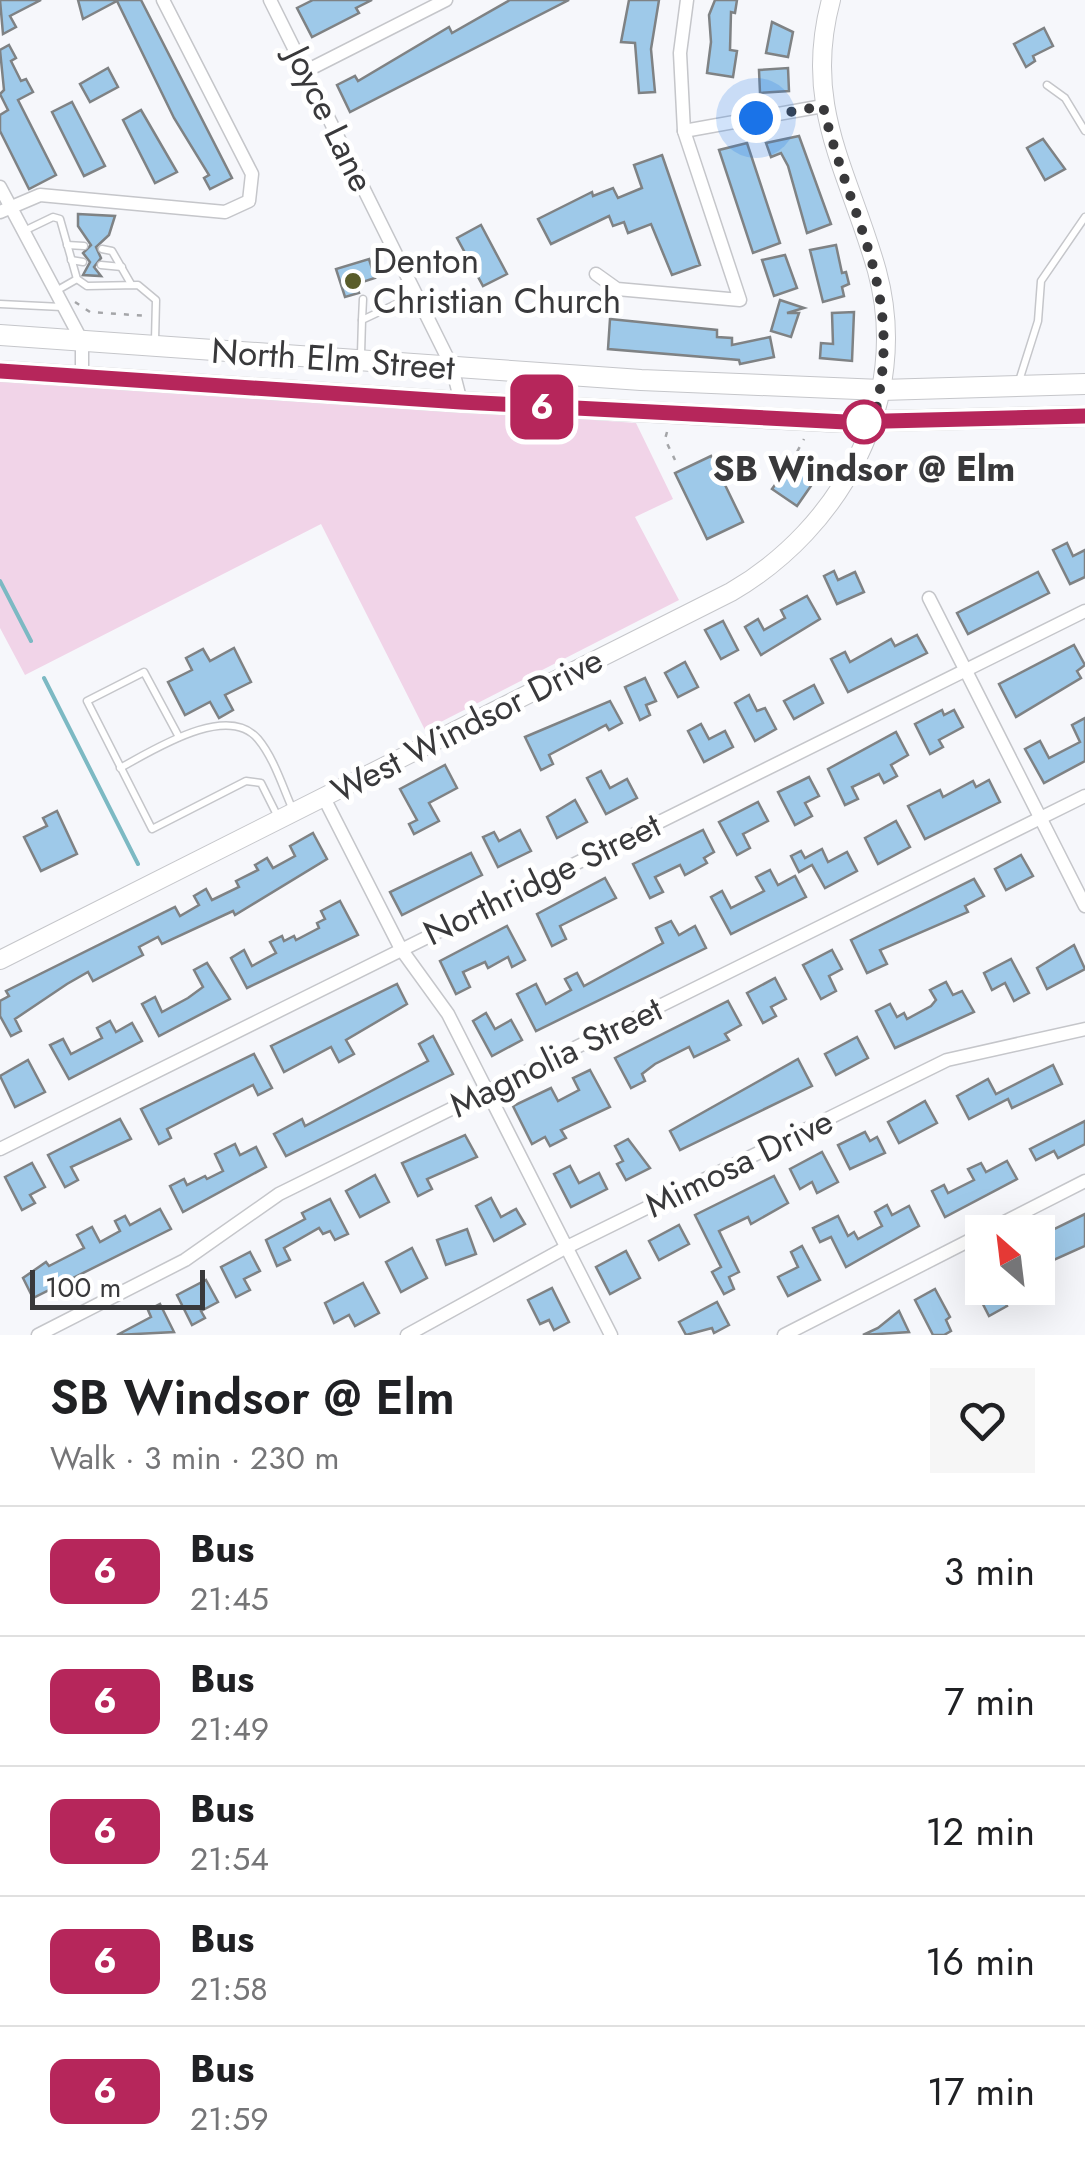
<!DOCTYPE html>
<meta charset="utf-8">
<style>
:root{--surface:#fff;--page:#f6f6f6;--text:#202124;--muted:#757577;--line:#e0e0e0}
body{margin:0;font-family:Jost,sans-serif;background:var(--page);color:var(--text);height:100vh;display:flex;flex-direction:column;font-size:38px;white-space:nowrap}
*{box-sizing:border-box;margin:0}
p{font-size:32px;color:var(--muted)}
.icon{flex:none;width:55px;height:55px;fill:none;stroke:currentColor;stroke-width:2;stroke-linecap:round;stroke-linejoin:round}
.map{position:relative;height:1335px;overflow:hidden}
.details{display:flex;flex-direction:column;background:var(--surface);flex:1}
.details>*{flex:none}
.badge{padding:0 20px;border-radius:15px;font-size:35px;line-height:65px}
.needle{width:65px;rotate:332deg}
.controls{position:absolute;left:965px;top:1215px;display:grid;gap:20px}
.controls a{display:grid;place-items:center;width:90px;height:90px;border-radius:0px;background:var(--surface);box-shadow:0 10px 40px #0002;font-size:50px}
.scale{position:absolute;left:30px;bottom:25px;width:175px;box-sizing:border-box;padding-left:10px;border:5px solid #39393b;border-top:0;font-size:28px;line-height:35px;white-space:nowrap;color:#39393b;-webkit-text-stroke:8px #fff;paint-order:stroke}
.you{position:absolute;width:50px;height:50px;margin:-25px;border:8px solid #fff;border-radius:50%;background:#1a73e8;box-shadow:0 0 0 15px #1a73e833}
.map>.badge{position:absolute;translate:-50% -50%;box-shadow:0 0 0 5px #fff}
.round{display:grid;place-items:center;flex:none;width:105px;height:105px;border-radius:0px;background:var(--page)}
.head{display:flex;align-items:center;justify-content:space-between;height:170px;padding:0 50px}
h1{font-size:48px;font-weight:600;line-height:75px}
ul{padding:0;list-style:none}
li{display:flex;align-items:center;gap:30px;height:130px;padding:0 50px;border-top:2px solid var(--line)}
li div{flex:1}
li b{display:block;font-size:38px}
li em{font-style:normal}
li .badge{min-width:110px;font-weight:700;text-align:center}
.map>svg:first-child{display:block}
.green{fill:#f1d4e8}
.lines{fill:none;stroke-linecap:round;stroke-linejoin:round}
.stream{stroke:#7cb9c3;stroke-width:4}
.building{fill:#9ec9e9;stroke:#7f8284;stroke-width:2.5}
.lane-casing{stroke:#c5c6ca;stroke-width:9}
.street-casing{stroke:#c5c6ca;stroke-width:15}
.secondary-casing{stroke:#c5c6ca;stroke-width:20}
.primary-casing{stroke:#c5c6ca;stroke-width:22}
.path{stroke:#a4a5a8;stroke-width:2.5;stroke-dasharray:5 8;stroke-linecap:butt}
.lane{stroke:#fff;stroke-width:6}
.street{stroke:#fff;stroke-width:12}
.secondary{stroke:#fff;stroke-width:18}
.primary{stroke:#fff;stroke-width:20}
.line-casing{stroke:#fff;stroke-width:22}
.line{stroke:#b6265b;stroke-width:15}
.walk{stroke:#39393b;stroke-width:10;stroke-dasharray:0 18}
.poi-dot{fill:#595c2a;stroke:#fff;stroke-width:4}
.stop-dot{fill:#fff;stroke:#b6265b;stroke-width:5}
.labels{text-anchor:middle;stroke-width:10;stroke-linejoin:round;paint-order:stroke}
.street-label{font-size:35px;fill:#39393b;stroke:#fff}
.poi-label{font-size:35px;fill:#39393b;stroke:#fff;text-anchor:start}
.stop-label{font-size:35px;font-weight:bold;fill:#39393b;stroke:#fff}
</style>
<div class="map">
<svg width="1085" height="1335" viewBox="0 0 1085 1335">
<rect width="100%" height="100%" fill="#f6f7fb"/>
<polygon class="green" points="0,378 636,423 673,499 635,517 679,600 425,730 321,524 25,675 0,628"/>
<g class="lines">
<g class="stream">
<polyline points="0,581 31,641"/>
<polyline points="44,678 138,864"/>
</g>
</g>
<g class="building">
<polygon points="0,0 41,0 10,16 16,27 3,34"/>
<polygon points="78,0 141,0 232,178 210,189 204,178 209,175 174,118 117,1 83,19"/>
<polygon points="313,0 372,0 356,8 359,13 312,37 297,8"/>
<polygon points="510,0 569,0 350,112 337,85 355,76 358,81 449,27 452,33"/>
<polygon points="629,0 659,0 651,49 655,92 639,93 635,43 621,42"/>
<polygon points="715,0 737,0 735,13 731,12 730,50 737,51 733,77 707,73 711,42 709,15"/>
<polygon points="772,22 793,32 788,57 766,53"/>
<polygon points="1044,28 1053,46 1033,56 1035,61 1026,67 1014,44"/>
<polygon points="9,45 16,58 11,61 21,81 26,79 33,92 18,100 56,175 29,189 0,131 0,115 8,110 0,94 4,90 0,50"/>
<polygon points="108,68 118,87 90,102 80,84"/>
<polygon points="788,68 789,91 760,93 759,70"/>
<polygon points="72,102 105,166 84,176 52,112"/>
<polygon points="141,110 177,172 155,183 123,120"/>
<polygon points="799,136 831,224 807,233 788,166 781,153 771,157 766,143"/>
<polygon points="1043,139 1065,169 1045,180 1027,148"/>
<polygon points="747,143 780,243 753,253 719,150"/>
<polygon points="662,155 700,265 672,275 651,224 628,233 624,222 613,226 609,216 551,244 538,219 592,192 593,196 613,188 618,198 642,188 634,165"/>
<polygon points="78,214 115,216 109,235 96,247 101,258 94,267 101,276 83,275 90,262 83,253 91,245 78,226"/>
<polygon points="481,225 507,274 483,286 457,238"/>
<polygon points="836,245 842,273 846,272 849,284 842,287 844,296 823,302 810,250"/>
<polygon points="785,255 797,288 774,296 762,260"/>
<polygon points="369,259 375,278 356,284 359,293 345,297 336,269"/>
<polygon points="780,300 804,308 787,313 799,313 791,337 771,331"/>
<polygon points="854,312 852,361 820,358 821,343 833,344 832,313"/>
<polygon points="610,319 717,330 717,337 732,338 732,345 770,337 774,357 740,364 739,360 608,349"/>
<polygon points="711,456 743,522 707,539 675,473"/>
<polygon points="791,463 815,480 797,506 772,489"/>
<polygon points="1067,543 1073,556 1085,550 1085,577 1070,584 1053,550"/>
<polygon points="834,571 838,580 855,572 864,592 837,604 824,576"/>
<polygon points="1038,572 1049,593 968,634 957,613"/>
<polygon points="807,596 820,619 761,655 745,627 758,619 764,630 785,618 781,610"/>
<polygon points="723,621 738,650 721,659 705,630"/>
<polygon points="917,635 927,653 848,692 831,659 845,652 850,662 891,639 895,646"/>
<polygon points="1074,645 1085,665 1077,671 1081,678 1016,717 999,684"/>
<polygon points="234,648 251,682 225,695 233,710 219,718 210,702 185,715 168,682 192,670 186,658 203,649 210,661"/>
<polygon points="685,662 698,687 678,697 665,673"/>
<polygon points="645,678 656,701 646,705 650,715 640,720 625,687"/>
<polygon points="814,685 823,703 794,719 784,701"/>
<polygon points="749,695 757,711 765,708 776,729 755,741 735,703"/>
<polygon points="610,701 622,723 609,730 606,725 549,755 553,764 541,770 525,737"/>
<polygon points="942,710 944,715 954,710 963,727 939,740 943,747 930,754 915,724"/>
<polygon points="1085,718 1085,761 1044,783 1025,749 1040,741 1049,758 1080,742 1072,725"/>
<polygon points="701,724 709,739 725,731 733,747 704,762 688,731"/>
<polygon points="896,732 908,755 891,765 897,776 884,783 879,774 852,787 858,799 845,805 828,769"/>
<polygon points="445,765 457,788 429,803 439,821 414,834 409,824 417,820 400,789"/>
<polygon points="601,771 610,788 627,779 637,798 606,814 587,778"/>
<polygon points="809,777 819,796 805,803 812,816 795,825 778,792"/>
<polygon points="989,780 1000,802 925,839 908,806 940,790 943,797 973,781 976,787"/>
<polygon points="575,800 587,822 557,838 547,817"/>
<polygon points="758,802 768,821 743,834 750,848 737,855 719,822"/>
<polygon points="57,811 77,854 41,871 24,837 47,826 43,818"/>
<polygon points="896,821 910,847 878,864 865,838"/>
<polygon points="520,830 531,851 498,867 483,837 494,832 499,841"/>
<polygon points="703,830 714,852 704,858 707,863 685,875 680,865 655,877 663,892 650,898 633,864"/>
<polygon points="313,833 327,859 235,915 233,911 162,944 158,937 139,947 143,955 93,981 88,972 67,984 15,1019 21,1031 11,1036 0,1016 0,1001 9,996 6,991 175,907 180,916 199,905 194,896 206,889 212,900 239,887 236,881 258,870 255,865 267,858 273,868 295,856 290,846"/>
<polygon points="822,849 828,862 847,852 857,871 825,888 812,865 799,872 791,856 801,851 805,858"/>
<polygon points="471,853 482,875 402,915 390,892"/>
<polygon points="1021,855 1033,876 1006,890 995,869"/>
<polygon points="770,870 778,885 795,876 806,897 731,934 711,897 722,891 731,908 764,891 756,877"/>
<polygon points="605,878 616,898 560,926 566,939 552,946 537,914"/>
<polygon points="974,879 984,896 965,906 968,912 880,950 887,964 867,973 851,940"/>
<polygon points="340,901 358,935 247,988 231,958 244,950 252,966 276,953 270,942 282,936 284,941 294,936 296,940 319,928 317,923 325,919 321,911"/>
<polygon points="671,921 679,935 695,926 706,948 536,1031 517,994 536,984 546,1004 571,990 565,979 577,973 584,986 663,943 656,928"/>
<polygon points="507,926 525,960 512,967 508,957 488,968 485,962 463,972 470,987 456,994 440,961"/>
<polygon points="1074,945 1085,969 1047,989 1037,968"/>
<polygon points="832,950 842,969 829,976 836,991 821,999 803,965"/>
<polygon points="1011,959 1029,993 1014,1001 1005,983 992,990 984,973"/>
<polygon points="207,963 230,999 159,1036 142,1004 155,997 162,1012 188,998 203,987 194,970"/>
<polygon points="775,978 786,999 771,1007 776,1016 763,1023 747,993"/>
<polygon points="946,982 953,995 962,991 974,1012 895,1048 876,1011 890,1004 897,1017 904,1013 907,1019 931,1006 936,1000 930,990"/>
<polygon points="397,984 407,1004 346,1040 354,1054 339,1062 331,1047 284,1072 271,1046"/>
<polygon points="728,1001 741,1025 725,1034 729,1040 694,1057 689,1047 655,1064 642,1074 645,1081 631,1088 615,1058"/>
<polygon points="486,1013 495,1029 511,1020 522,1040 492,1056 473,1021"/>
<polygon points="110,1021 116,1032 132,1023 142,1041 69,1079 50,1045 63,1039 71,1054 102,1038 97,1028"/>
<polygon points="433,1036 453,1074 286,1156 274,1134 302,1119 305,1126 428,1061 419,1044"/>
<polygon points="857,1037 868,1058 836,1075 825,1054"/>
<polygon points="254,1054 272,1088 258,1095 253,1085 167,1129 171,1138 159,1144 141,1109"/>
<polygon points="798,1059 812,1086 680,1150 670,1131"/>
<polygon points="28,1060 45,1092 15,1107 0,1076"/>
<polygon points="1053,1065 1062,1084 1012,1108 1008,1099 969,1119 957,1096 988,1079 996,1094"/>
<polygon points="590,1070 610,1107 561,1130 566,1138 550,1146 545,1137 532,1144 513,1106 551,1088 558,1101 579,1090 573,1078"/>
<polygon points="925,1101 937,1123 899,1143 888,1122"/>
<polygon points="120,1119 131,1139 71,1167 78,1180 65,1187 48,1155"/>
<polygon points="1085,1121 1085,1144 1058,1158 1054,1151 1036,1160 1030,1149"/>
<polygon points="865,1132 870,1141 877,1137 885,1153 850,1169 838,1145"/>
<polygon points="465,1135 477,1157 427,1179 432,1189 418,1196 402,1163"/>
<polygon points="628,1139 650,1168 626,1180 617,1164 623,1161 615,1146"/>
<polygon points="235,1144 240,1155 256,1147 266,1167 183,1212 170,1186 184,1179 187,1185 205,1176 207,1179 223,1171 215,1154"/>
<polygon points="822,1152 838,1182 817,1193 812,1182 800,1189 790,1169"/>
<polygon points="1007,1161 1017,1179 945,1217 932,1191 944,1185 948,1193 974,1180 968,1169 981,1163 986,1172"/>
<polygon points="32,1163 45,1187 30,1195 35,1203 22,1210 5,1177"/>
<polygon points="570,1166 579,1183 599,1173 607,1189 571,1207 554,1174"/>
<polygon points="375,1175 389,1202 360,1217 346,1191"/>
<polygon points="774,1176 788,1203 751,1224 748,1217 719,1231 739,1272 729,1277 734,1289 724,1294 712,1272 721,1267 695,1215"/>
<polygon points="491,1198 501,1217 516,1209 525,1224 494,1241 476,1206"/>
<polygon points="330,1199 348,1234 335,1240 330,1231 323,1234 319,1228 284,1248 290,1260 277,1266 266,1240 305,1219 302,1213"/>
<polygon points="887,1205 892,1215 909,1206 919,1226 846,1267 831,1237 820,1242 813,1228 838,1216 848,1236 854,1232 858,1239 882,1226 875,1212"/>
<polygon points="160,1209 171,1229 33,1298 23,1278 46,1262 49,1266 84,1248 77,1235 92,1227 100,1242 120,1231 115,1221 125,1216 130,1225"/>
<polygon points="1085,1214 1085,1246 1038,1267 1038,1237"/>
<polygon points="679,1225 689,1244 659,1260 649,1241"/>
<polygon points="467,1229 476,1254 446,1265 437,1240"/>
<polygon points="802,1246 820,1280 788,1296 778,1277 798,1267 791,1252"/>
<polygon points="412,1248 427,1278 401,1292 386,1262"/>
<polygon points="626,1251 640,1278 610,1294 596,1267"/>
<polygon points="250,1252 260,1271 244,1279 250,1290 236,1297 221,1267"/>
<polygon points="982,1266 982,1288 998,1288 1007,1306 989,1316 967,1273"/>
<polygon points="206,1280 218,1302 201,1311 205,1318 192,1325 177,1295"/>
<polygon points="363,1283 379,1313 355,1326 349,1315 334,1323 325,1303"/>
<polygon points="552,1288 569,1322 554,1330 549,1320 540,1324 528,1300"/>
<polygon points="935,1289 950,1317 946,1320 951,1331 944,1335 933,1335 915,1300"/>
<polygon points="717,1302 729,1325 714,1333 712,1328 686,1335 679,1322"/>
<polygon points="160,1304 174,1332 117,1335 151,1317 148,1310"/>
<polygon points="899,1311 909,1332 863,1335 878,1328"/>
</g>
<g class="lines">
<g class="lane-casing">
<g id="lane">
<polyline points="1047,85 1065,98 1085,131"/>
<polyline points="26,230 53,217 60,219 77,279 87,286 138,285 156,300 155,341"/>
<polyline points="67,245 84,246"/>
<polyline points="102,249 112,251 131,284"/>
<polyline points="71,260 83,262"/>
<polyline points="101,265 122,267"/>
<polyline points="56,291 77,279"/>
<polyline points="0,304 62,307"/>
<polyline points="362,320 363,299"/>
<polyline points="361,354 362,320 415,295"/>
<polyline points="1018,384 1038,321 1041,281 1085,217"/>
<polyline points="179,737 144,672 87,701 152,829 246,781 261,783 279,819"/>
<path d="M120,768c32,-17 107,-66 138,-29 16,19 25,49 35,71"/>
</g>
</g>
<g class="street-casing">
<g id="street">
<polyline points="270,0 452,367 461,402"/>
<polyline points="306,71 446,0"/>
<polyline points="684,131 823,106"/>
<polyline points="0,187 82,341 82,378"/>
<polyline points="0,212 40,195 225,212 249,201 252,174 163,0"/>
<polyline points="596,274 617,289 740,300 684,131 680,53 687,0"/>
<polyline points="929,598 1085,906"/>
<polyline points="323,796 401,949 448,1014 611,1335"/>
<polyline points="0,1149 1085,611"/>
<polyline points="985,1232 1085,1181"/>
<polyline points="38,1335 185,1260 279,1194 1085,796"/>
<polyline points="407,1335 565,1248 947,1060 1085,1029"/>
<polyline points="784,1335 982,1234"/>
</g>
</g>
<g class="secondary-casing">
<path id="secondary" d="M0,960l731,-368c110,-64 181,-192 146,-321 -28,-100 -75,-164 -46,-271"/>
</g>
<g class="primary-casing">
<g id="primary">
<polyline points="0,335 641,380 881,390 1085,384"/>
<polyline points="0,371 461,402 840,422 1085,416"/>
</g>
</g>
<g class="path">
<polyline points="75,302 90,312 149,316"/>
<polyline points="667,432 665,439 675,460"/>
<polyline points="791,463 804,439"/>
</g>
<use href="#lane" class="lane"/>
<use href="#street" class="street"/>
<use href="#secondary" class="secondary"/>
<use href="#primary" class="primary"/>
</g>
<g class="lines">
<g class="line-casing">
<polyline id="line" points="0,371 461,402 846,422 1085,416"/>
</g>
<use href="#line" class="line"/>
<path class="walk" d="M756,118l67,-12c28,119 84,186 50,316h-9"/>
</g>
<circle class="poi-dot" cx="353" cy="281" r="10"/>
<circle class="stop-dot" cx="864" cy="422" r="20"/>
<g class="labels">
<g class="street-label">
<text transform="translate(330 119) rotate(64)" y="12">Joyce Lane</text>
<text transform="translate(333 359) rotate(4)" y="12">North Elm Street</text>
<text transform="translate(467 725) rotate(-27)" y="12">West Windsor Drive</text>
<text transform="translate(542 879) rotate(-26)" y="12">Northridge Street</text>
<text transform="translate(556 1057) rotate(-26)" y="12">Magnolia Street</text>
<text transform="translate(739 1163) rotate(-26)" y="12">Mimosa Drive</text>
</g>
<g class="poi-label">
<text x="373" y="273">Denton<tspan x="373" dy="40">Christian Church</tspan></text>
</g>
<g class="stop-label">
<text x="864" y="481">SB Windsor @ Elm</text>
</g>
</g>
</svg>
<div class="controls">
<a><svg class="needle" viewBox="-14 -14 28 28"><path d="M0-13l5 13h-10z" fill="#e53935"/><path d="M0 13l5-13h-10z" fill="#757577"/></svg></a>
</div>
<div class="scale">100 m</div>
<div class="you" style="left:756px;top:118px"></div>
<b class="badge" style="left:542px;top:407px;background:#b6265b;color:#fff">6</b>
</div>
<section class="details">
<div class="head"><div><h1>SB Windsor @ Elm</h1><p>Walk · 3 min · 230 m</p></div><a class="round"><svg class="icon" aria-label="heart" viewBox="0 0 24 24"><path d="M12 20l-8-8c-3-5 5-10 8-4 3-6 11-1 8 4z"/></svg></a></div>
<ul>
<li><span class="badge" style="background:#b6265b;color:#fff">6</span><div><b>Bus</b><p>21:45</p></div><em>3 min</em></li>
<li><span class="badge" style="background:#b6265b;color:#fff">6</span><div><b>Bus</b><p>21:49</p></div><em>7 min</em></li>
<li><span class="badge" style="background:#b6265b;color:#fff">6</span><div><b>Bus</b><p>21:54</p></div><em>12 min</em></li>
<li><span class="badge" style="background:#b6265b;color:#fff">6</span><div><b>Bus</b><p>21:58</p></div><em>16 min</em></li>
<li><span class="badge" style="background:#b6265b;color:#fff">6</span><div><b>Bus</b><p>21:59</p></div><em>17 min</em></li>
</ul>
</section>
